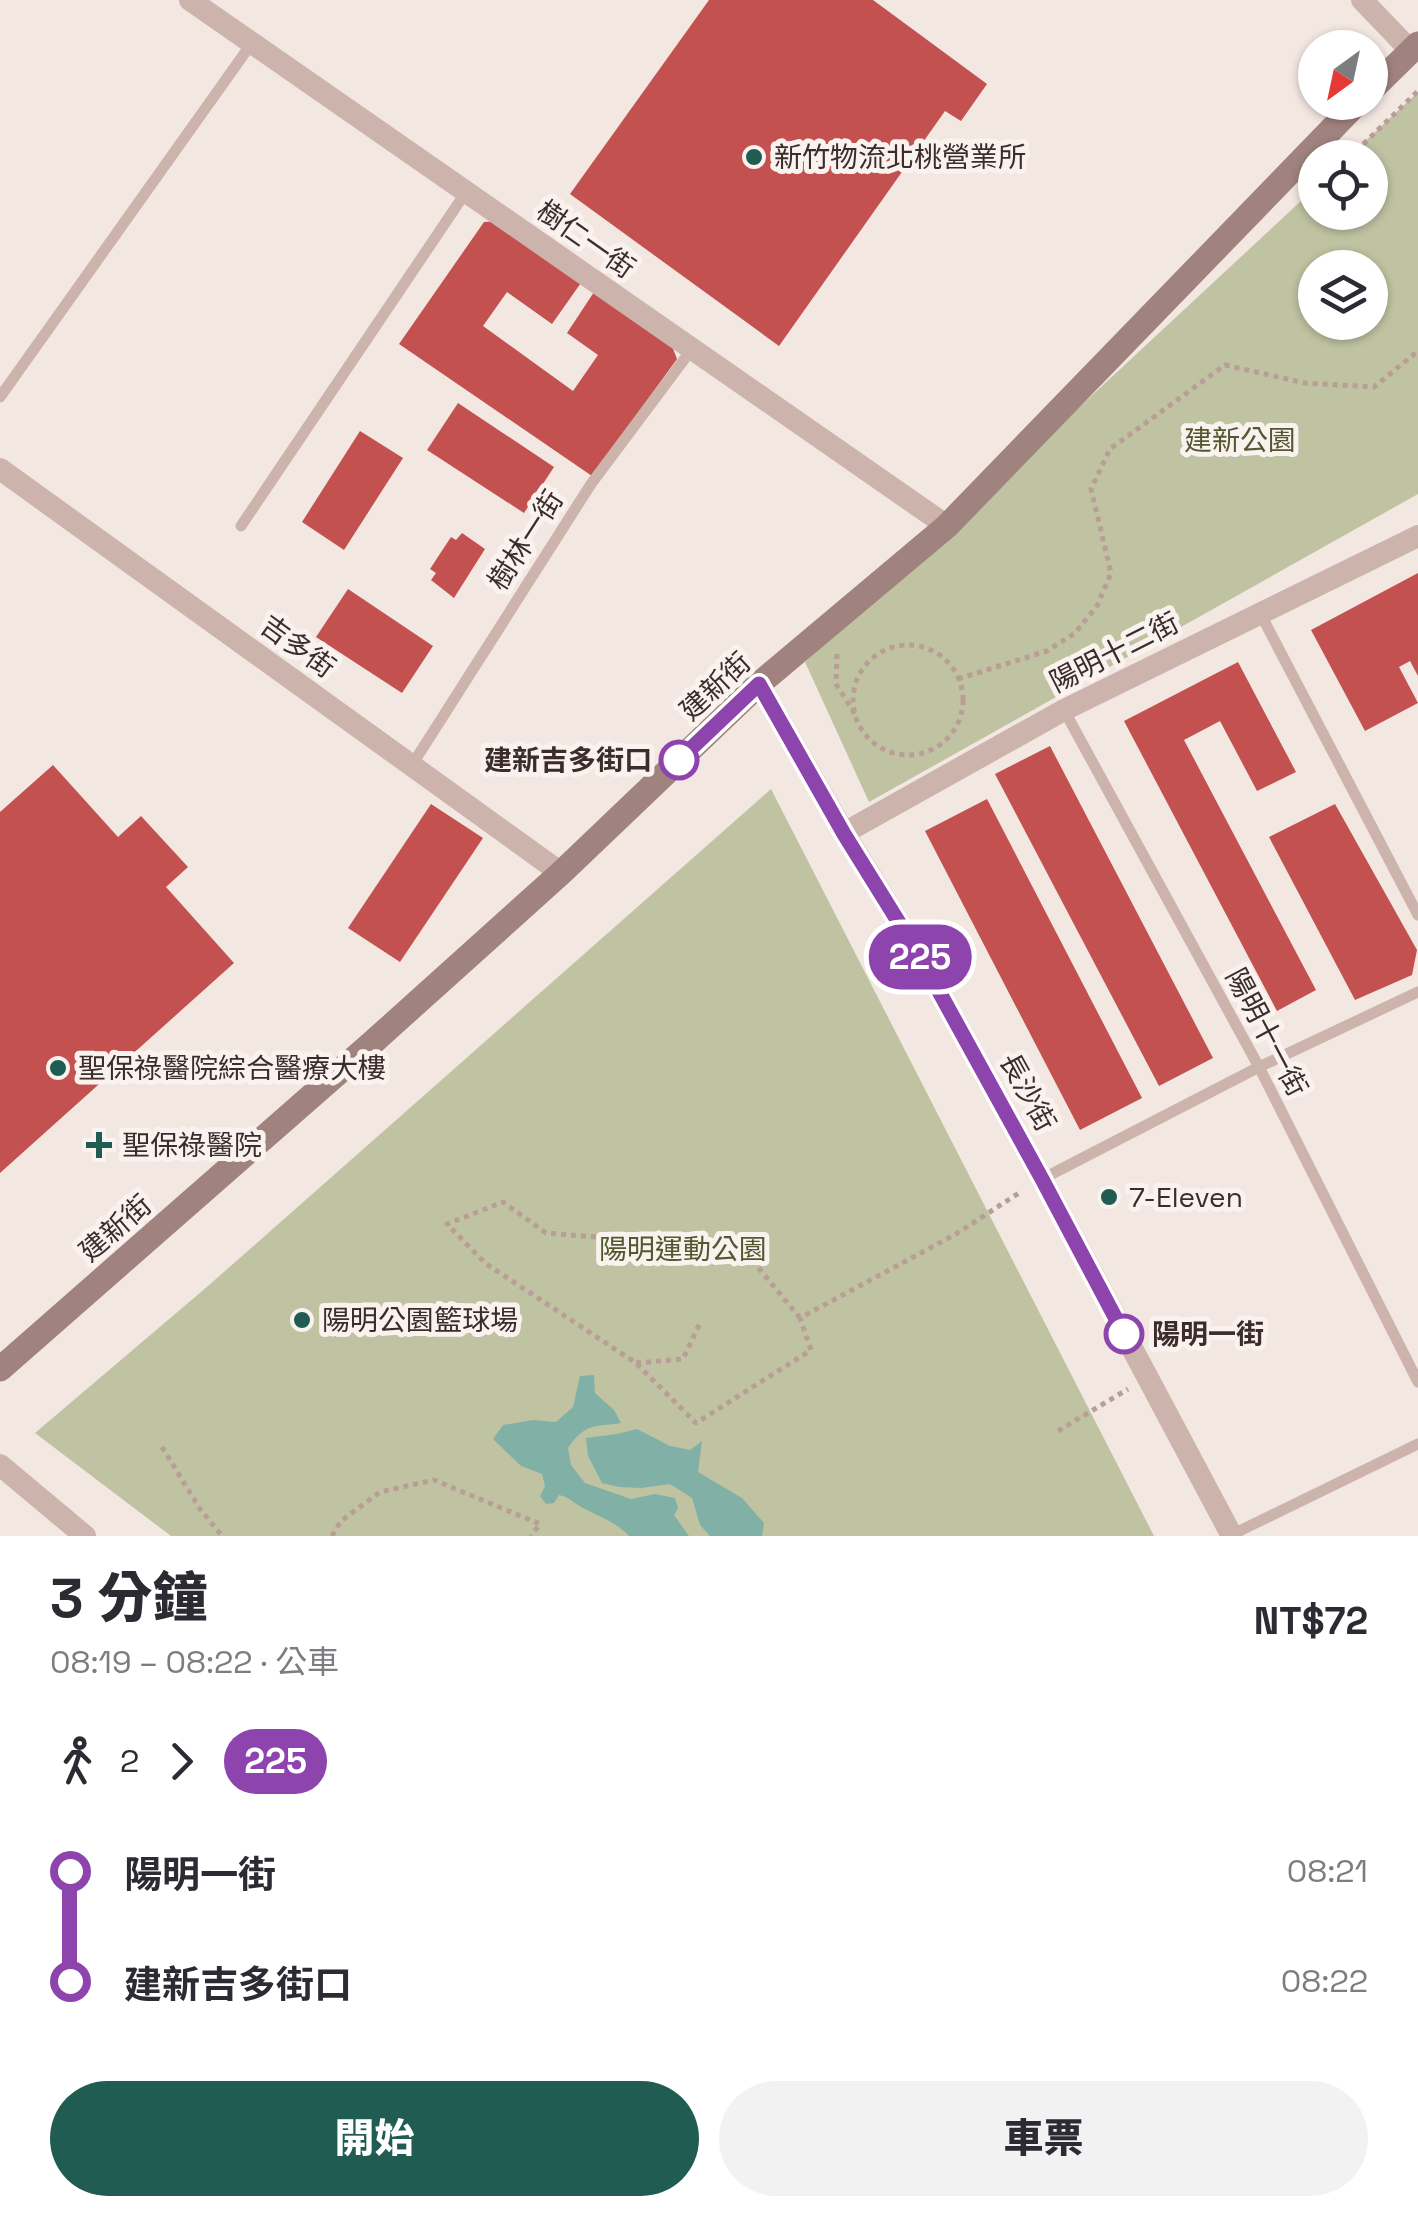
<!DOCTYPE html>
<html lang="zh-TW">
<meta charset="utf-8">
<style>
:root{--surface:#fff;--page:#f2f2f3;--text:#2b2b33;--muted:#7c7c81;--accent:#215c52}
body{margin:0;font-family:"Space Grotesk","Noto Sans TC",sans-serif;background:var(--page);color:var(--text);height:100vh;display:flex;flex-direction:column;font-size:38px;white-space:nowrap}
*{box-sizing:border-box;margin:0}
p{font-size:32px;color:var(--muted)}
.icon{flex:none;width:55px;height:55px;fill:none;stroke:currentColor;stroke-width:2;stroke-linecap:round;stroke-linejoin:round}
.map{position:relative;height:1536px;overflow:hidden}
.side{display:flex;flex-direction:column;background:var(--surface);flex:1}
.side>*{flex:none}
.badge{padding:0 20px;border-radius:32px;font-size:35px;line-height:65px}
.needle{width:65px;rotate:213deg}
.buttons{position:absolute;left:1298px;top:30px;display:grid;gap:20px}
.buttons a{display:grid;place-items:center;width:90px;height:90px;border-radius:50%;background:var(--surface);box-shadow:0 2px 8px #0004;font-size:50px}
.map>.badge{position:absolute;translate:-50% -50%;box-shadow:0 0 0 5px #fff}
.legs{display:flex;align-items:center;gap:15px;height:110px;padding:0 50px;font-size:32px}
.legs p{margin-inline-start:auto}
.head{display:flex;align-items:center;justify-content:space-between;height:170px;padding:0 50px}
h1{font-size:55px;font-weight:800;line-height:75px}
.action{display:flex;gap:20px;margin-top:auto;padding:20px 50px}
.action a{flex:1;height:115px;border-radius:60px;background:var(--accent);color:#fff;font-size:40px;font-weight:800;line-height:115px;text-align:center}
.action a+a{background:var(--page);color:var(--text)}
ul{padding:0 50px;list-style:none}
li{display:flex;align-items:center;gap:35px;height:110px;font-size:38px}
li i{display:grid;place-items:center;width:15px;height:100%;margin:0 12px;background:currentColor}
li i::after{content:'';width:25px;height:25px;margin:-12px;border:8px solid;border-radius:50%;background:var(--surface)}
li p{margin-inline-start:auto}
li:first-child i{background:linear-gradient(#0000 50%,currentColor 0)}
li:last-child i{background:linear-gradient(currentColor 50%,#0000 0)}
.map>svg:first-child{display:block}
.green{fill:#bfc3a1;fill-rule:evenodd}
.water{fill:#81b0a7}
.building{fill:#c35150}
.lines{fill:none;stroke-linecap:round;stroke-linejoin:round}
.path{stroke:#b89e97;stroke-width:5;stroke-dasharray:5 5;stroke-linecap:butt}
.lane{stroke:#ccb4ad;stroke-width:11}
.street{stroke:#ccb4ad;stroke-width:22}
.secondary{stroke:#a0837e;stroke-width:25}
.line-1-casing{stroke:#fff;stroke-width:22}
.line-1{stroke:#8e44ad;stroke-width:15}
.poi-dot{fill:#215c52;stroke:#faf2ee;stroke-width:4}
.stop-1-dot{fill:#fff;stroke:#8e44ad;stroke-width:5}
.labels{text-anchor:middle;stroke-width:10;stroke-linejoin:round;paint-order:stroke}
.poi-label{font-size:28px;fill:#3a2d2c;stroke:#faf2ee;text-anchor:start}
.street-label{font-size:28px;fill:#3a2d2c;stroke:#faf2ee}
.park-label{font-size:28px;fill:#535830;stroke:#faf2ee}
.stop-label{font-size:28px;font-weight:bold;fill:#3a2d2c;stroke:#faf2ee;text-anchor:end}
</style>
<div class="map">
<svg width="1418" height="1536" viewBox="0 0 1418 1536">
<rect width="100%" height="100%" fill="#f3e7e2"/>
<g class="green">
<path d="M1418,92v402l-549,308 -64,-140 510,-474v24h55v-54l-22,-1zM1315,268h55v54h-55z"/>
<polygon points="771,789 1154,1536 171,1536 35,1433 208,1286"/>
</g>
<g class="water">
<path d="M594,1375l1,18 19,17 7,13c-27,4 -36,0 -53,25l3,17 14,18 46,16 24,-5 20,4 3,10 -4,7 15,21h-60c-13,-14 -29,-19 -46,-28 -10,-5 -13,-11 -24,-13l-5,8 -8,1 -6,-8 5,-10 -3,-12 -21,-8 -28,-27 10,-14 30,-5 23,2 17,-15 7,-31z"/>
<polygon points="637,1429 670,1446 690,1450 702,1441 698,1472 742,1498 764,1523 762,1536 710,1536 700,1525 692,1498 670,1484 641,1488 619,1487 602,1483 588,1456 586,1438 617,1434"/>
</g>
<g class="building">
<polygon points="709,0 873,0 987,84 961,121 945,111 779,346 570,194"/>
<polygon points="499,221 583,280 552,324 507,292 483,326 573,391 598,355 567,333 596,289 672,346 677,359 592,476 399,344 484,222"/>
<polygon points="458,403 554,467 524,513 427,450"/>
<polygon points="360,431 403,458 344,550 302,522"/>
<polygon points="462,533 485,549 454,598 431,580 436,573 430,569 451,537 456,540"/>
<polygon points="1418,573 1418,676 1410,661 1399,667 1418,703 1365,731 1311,630"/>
<polygon points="348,589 433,646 402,693 316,637"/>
<polygon points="1238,662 1296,772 1257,791 1220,721 1184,740 1316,990 1277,1011 1124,721"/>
<polygon points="1050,746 1213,1058 1159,1086 995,774"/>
<polygon points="53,765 118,837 141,816 188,867 166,887 234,963 0,1173 0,812"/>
<polygon points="987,799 1142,1098 1080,1130 925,831"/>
<polygon points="431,804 483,838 400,962 348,928"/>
<polygon points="1335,804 1417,950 1412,975 1355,1000 1269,837"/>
</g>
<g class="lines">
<g class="path">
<polyline points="1349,158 1418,91"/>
<circle cx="908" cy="700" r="55"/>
<polyline points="837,654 836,684 855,714"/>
<polyline points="958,679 1047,651 1075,633 1097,606 1111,573 1091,489 1110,449 1225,365 1305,383 1374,387 1418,351"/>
<polyline points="800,1318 742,1248 680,1257 596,1237 546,1233 503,1202 447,1224 485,1263 636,1363 696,1423 811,1350 800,1318 956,1234 1022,1191"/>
<polyline points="636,1363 683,1359 700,1323"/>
<polyline points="1058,1431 1128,1389"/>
<polyline points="162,1447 200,1509 222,1536"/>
<polyline points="332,1536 341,1521 380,1492 434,1480 540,1524 531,1536"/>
</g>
<g class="lane">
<polyline points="0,397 252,43"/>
<polyline points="241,526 466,192"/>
<polyline points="1260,613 1418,915"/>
<polyline points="1064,710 1259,1067 1418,1382"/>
<polyline points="412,765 591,484 692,349"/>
<polyline points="1042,1179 1259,1067 1418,992"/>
<polyline points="1231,1535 1418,1444"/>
</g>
<g class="street">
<polyline points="190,0 947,526"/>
<polyline points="1362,0 1410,50"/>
<polyline points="0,469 561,873"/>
<polyline points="759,684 844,833 919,955 1042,1179 1232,1536"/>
<polyline points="844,833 1064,710 1418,536"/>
<polyline points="0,1465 85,1536"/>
</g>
<g class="secondary">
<polyline points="1370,91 1418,44"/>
<polyline points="0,1369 372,1043 561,873 759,684 947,526 1358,102"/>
</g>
</g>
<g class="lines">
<g class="line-1-casing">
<polyline id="line-1" points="679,760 759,684 844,834 919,955 1042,1179 1124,1334"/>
</g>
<use href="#line-1" class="line-1"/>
</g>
<g class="poi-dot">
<circle cx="754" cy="157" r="10"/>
<circle cx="58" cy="1068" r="10"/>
<path d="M94 1130h10v10h10v10h-10v10h-10v-10h-10v-10h10z"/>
<circle cx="1109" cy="1197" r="10"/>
<circle cx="302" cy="1320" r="10"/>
</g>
<g class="stop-1-dot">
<circle cx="679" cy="760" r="18"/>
<circle cx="1124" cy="1334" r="18"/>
</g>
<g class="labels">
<g class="poi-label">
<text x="774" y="167">新竹物流北桃營業所</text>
<text x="78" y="1078">聖保祿醫院綜合醫療大樓</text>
<text x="122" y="1155">聖保祿醫院</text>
<text x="1129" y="1207">7-Eleven</text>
<text x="322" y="1330">陽明公園籃球場</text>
</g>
<g class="street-label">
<text transform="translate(586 239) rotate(35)" y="10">樹仁一街</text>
<text transform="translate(525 540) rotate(-57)" y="10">樹林一街</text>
<text transform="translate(298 646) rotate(36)" y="10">吉多街</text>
<text transform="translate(1114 652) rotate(-27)" y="10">陽明十二街</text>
<text transform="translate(715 686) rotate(-43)" y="10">建新街</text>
<text transform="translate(1267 1032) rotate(62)" y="10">陽明十一街</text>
<text transform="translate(1028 1092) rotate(61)" y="10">長沙街</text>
<text transform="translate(115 1228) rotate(-41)" y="10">建新街</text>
</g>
<g class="park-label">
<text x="1240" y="450">建新公園</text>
<text x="683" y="1259">陽明運動公園</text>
</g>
<g class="stop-label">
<text x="652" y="770">建新吉多街口</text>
<text x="1152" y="1344" text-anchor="start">陽明一街</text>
</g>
</g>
</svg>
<div class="buttons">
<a><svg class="needle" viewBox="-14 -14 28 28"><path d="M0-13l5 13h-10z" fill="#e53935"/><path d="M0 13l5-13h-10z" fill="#7c7c81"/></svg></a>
<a><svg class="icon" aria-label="locate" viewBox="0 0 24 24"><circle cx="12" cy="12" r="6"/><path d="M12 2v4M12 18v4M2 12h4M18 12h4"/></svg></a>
<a><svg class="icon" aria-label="layers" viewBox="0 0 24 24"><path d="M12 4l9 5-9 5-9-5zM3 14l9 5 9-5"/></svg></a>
</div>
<b class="badge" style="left:920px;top:957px;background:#8e44ad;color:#fff">225</b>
</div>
<section class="side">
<div class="head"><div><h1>3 分鐘</h1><p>08:19 – 08:22 · 公車</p></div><b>NT$72</b></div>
<div class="legs"><svg class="icon" aria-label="walk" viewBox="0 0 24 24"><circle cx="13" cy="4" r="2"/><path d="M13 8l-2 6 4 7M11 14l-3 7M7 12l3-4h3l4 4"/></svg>2<svg class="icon" aria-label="forward" viewBox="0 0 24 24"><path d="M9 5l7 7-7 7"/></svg><b class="badge" style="background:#8e44ad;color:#fff">225</b></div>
<ul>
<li><i style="color:#8e44ad"></i><b>陽明一街</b><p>08:21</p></li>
<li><i style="color:#8e44ad"></i><b>建新吉多街口</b><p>08:22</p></li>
</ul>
<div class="action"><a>開始</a><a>車票</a></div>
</section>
